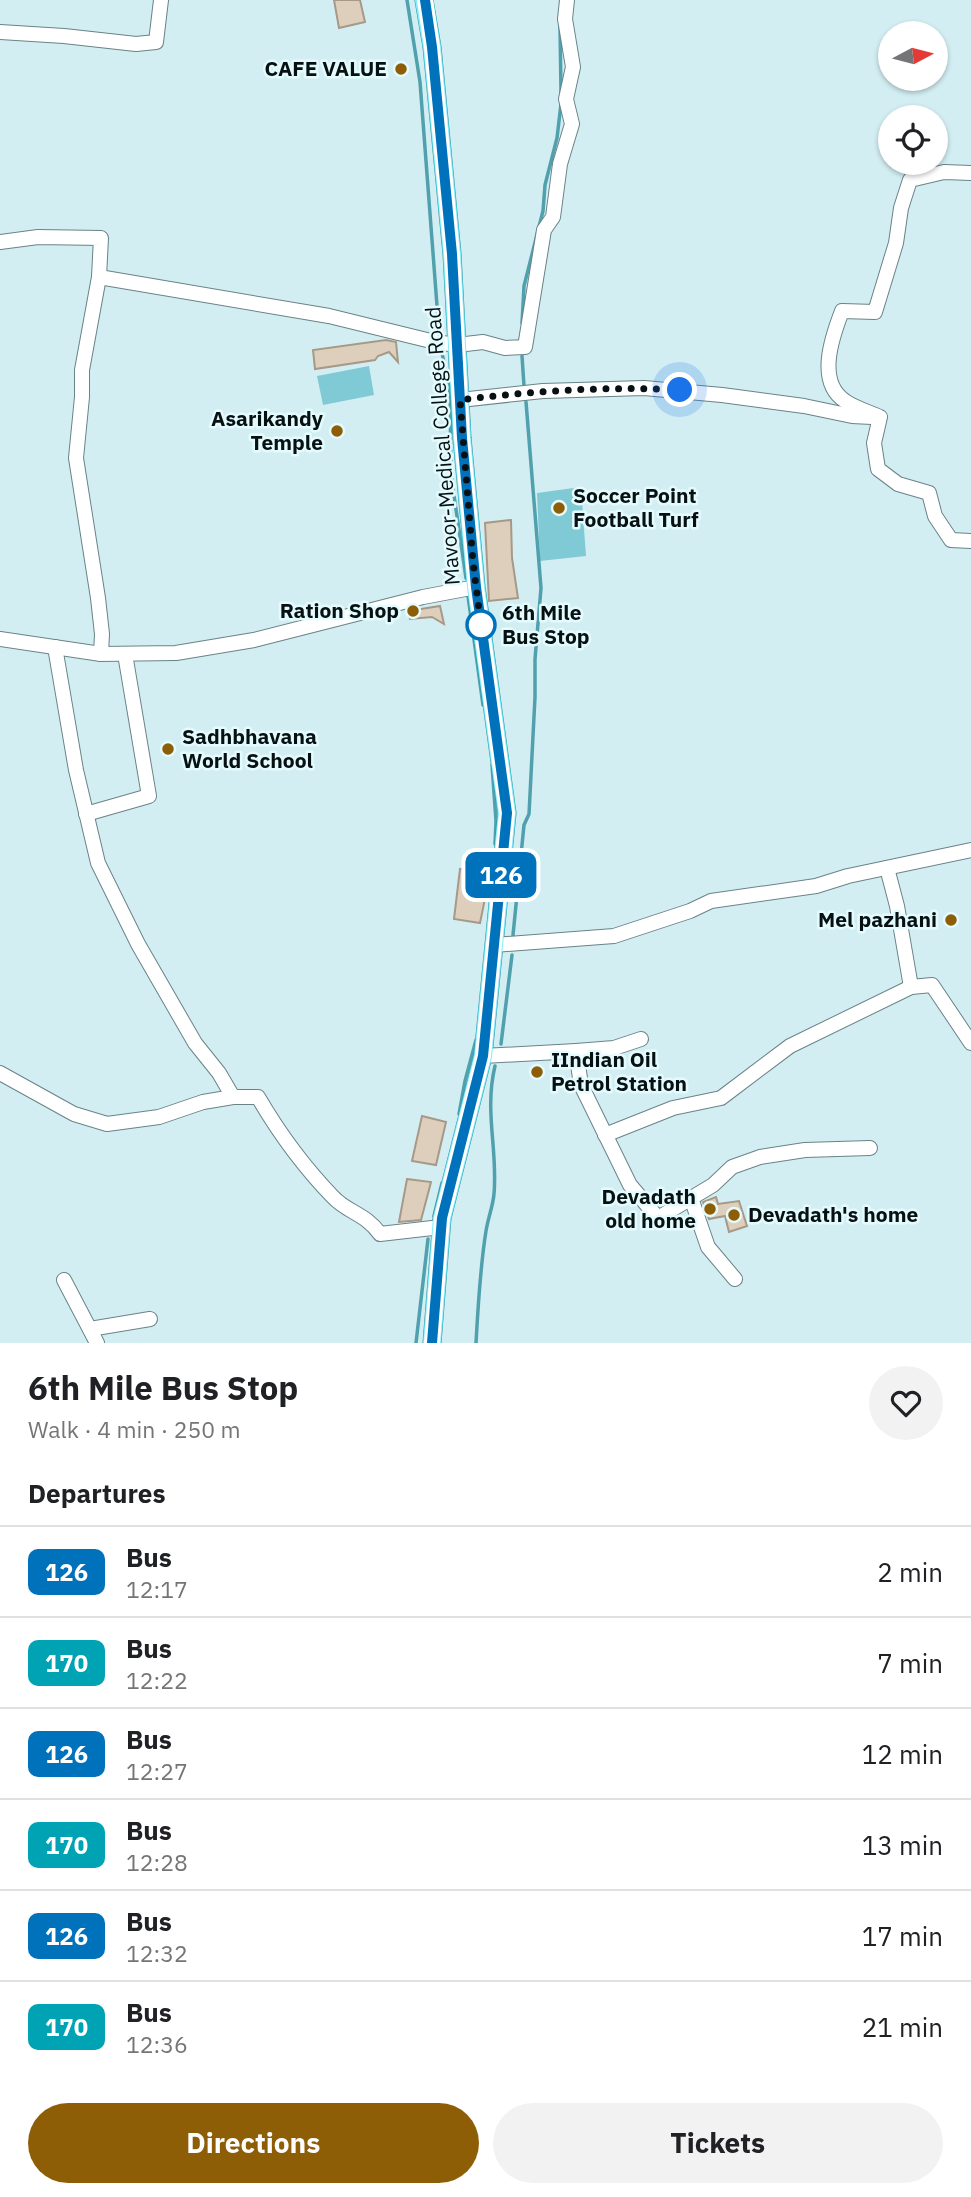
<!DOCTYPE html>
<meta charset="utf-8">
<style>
:root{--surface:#fff;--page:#f2f2f2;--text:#202124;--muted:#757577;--line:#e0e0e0;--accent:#8d5e06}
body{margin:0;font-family:"IBM Plex Sans",sans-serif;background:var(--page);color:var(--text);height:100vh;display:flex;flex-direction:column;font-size:26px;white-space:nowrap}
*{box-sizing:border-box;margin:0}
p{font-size:23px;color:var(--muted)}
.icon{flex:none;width:38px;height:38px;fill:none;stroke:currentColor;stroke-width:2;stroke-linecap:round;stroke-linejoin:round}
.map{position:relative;height:1343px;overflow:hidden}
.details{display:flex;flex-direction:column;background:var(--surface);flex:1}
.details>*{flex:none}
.badge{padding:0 14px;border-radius:10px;font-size:24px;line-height:46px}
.needle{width:46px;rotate:83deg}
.buttons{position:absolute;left:878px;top:21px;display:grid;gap:14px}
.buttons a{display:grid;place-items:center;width:70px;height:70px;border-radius:50%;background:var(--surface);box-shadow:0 2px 5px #0004;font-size:35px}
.you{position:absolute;width:35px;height:35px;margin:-18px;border:5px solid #fff;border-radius:50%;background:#1a73e8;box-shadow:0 0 0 10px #1a73e833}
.map>.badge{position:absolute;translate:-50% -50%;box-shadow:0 0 0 4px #fff}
h2{padding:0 28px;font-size:26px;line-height:63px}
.round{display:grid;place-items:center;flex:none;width:74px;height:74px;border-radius:37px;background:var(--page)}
.overview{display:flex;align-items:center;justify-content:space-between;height:119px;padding:0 28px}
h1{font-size:33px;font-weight:700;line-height:52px}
.primary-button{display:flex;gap:14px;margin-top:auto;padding:14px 28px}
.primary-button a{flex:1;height:80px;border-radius:42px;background:var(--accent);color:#fff;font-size:28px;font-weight:700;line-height:80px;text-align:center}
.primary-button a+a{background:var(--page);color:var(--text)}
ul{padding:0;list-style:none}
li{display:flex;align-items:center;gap:21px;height:91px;padding:0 28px;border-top:2px solid var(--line)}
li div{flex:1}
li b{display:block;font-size:26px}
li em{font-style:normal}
li .badge{min-width:77px;font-weight:700;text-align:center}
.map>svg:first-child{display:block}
.park{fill:#7fcad5}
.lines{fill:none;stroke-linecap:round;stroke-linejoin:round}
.stream{stroke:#50a1ad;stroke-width:3.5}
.building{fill:#decfbd;stroke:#a69987;stroke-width:2}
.minor-casing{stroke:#698387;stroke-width:16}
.major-casing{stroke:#2398a7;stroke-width:19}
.minor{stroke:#fff;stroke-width:14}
.major{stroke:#84edfa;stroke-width:18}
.line-casing{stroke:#fff;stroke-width:16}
.line{stroke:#0072bc;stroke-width:10}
.walk{stroke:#071113;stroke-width:7;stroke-dasharray:0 12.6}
.poi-dot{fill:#8d5e06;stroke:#e4fbfe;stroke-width:2.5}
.stop-dot{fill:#fff;stroke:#0072bc;stroke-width:3.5}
.labels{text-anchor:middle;stroke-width:5;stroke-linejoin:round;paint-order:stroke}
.poi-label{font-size:21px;font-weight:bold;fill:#071113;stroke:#e4fbfe;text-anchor:end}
.street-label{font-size:21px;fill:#071113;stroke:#e4fbfe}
.stop-label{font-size:21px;font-weight:bold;fill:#071113;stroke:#e4fbfe;text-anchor:start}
</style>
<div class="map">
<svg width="971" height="1343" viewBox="0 0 971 1343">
<rect width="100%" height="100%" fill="#d3eef3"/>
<g class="park">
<polygon points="369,366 374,395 323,405 317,376"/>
<polygon points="581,487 586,556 540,561 537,493"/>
</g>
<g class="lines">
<g class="stream">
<polyline points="407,0 420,82 439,332"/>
<polyline points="560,27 561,92"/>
<polyline points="522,323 524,286 543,211 545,185 557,138 561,104"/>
<polyline points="442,353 450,393 451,475 466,578"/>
<polyline points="522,356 524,386"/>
<polyline points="468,596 483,705"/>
<polyline points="492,765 496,821 495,844"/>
<polyline points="513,935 524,825 529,814 535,697 535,659 541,588 526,402"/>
<polyline points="501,1044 512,955"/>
<polyline points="459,1114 465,1081 476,1040"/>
<polyline points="434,1216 442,1183"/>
<polyline points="416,1343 428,1239"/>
<path d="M476,1343c2,-37 4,-75 10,-112 2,-13 7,-25 8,-37 4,-45 -10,-82 1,-128"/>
</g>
</g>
<g class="building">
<polygon points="334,0 360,0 365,22 339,28"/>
<polygon points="386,340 396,342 398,362 389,352 378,356 375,360 315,369 313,350"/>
<polygon points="511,520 512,558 518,598 489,601 485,523"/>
<polygon points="440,606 444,624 432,617 410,619 408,611"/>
<polygon points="460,869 490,874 480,923 454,919"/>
<polygon points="422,1116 446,1122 436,1165 412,1161"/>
<polygon points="407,1179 431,1182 421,1220 399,1222"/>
<polygon points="716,1197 718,1204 739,1201 747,1226 729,1232 725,1216 709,1219 703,1202"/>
</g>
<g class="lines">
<g class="minor-casing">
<g id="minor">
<polyline points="0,32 64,36 136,44 156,42 161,0"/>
<path d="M971,173l-27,-1 -34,8 -9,28 -5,35 -21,69 -33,-1c-10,26 -26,71 3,90 10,7 24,11 35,16l-6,26 4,26 20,15 31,9 6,23 16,24 20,1"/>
<polyline points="0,242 38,237 101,238 99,277"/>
<polyline points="460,400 543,391 644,388 722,395 804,406 852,416 872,417"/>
<polyline points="0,639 101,654 176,653 254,640 423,597 476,587"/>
<polyline points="55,647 76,770 98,863 138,944 195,1043 219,1073 233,1097"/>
<polyline points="101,654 102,634 98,598 76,458 82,397 82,370 99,277 329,316 435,342 457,345 483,342 505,348 525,347 544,230 553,217 560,164 572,124 566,99 573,67 565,19 567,0"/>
<polyline points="86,814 149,796 125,654"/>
<polyline points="887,868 897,906 911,987 932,985 971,1043"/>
<polyline points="494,945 614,936 690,911 711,901 816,886 848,876 971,850"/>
<polyline points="576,1051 614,1048 641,1039"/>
<polyline points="483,1056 576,1051 581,1085 630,1185 658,1218 713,1185 732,1167 760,1157 805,1150 870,1148"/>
<path d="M0,1073l74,41 33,10 52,-7 44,-15 30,-5h25c21,36 46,70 75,100 15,16 32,16 47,37l61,-7"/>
<polyline points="605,1135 673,1108 721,1098 790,1046 911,987"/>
<polyline points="691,1198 708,1247 735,1279"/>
<polyline points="64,1280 97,1343"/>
<polyline points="90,1329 150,1319"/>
</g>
</g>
<g class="major-casing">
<polyline id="major" points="424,0 432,47 452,254 462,438 476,587 507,813 483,1056 442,1218 432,1343"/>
</g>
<use href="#minor" class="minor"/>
<use href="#major" class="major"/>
</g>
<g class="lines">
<g class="line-casing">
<polyline id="line" points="425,0 432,47 452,254 462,438 476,587 507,813 483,1056 442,1218 432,1343"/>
</g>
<use href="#line" class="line"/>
<path class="walk" d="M481,625l1,9 -9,-72 -13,-162c73,-9 146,-14 220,-10"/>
</g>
<g class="poi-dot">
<circle cx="401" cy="69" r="7"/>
<circle cx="337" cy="431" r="7"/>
<circle cx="559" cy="508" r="7"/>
<circle cx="413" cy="611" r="7"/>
<circle cx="168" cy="749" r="7"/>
<circle cx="951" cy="920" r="7"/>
<circle cx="537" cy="1072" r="7"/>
<circle cx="710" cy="1209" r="7"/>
<circle cx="734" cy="1215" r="7"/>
</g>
<circle class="stop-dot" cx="481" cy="625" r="14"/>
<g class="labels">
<g class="poi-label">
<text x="387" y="76">CAFE VALUE</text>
<text x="323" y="426">Asarikandy<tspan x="323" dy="24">Temple</tspan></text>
<text x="573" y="503" text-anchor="start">Soccer Point<tspan x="573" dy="24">Football Turf</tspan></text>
<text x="399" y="618">Ration Shop</text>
<text x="182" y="744" text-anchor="start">Sadhbhavana<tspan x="182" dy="24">World School</tspan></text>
<text x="937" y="927">Mel pazhani</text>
<text x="551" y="1067" text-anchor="start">IIndian Oil<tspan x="551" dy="24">Petrol Station</tspan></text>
<text x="696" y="1204">Devadath<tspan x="696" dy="24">old home</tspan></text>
<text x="748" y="1222" text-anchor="start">Devadath's home</text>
</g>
<g class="street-label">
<text transform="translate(443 446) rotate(-94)" y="7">Mavoor-Medical College Road</text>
</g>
<g class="stop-label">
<text x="502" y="620">6th Mile<tspan x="502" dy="24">Bus Stop</tspan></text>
</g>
</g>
</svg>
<div class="buttons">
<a><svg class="needle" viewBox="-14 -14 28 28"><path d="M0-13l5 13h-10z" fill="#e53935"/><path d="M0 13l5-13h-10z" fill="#757577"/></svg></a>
<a><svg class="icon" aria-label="locate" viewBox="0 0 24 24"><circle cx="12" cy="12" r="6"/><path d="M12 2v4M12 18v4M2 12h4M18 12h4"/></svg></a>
</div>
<div class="you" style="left:680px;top:390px"></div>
<b class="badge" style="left:501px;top:875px;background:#0072bc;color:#fff">126</b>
</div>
<section class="details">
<div class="overview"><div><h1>6th Mile Bus Stop</h1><p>Walk · 4 min · 250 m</p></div><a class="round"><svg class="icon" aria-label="heart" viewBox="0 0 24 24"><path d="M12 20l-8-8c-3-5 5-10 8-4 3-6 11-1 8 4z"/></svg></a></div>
<h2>Departures</h2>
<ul>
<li><span class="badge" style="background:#0072bc;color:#fff">126</span><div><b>Bus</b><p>12:17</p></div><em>2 min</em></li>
<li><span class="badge" style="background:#00a3b4;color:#fff">170</span><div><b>Bus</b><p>12:22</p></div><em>7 min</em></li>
<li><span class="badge" style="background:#0072bc;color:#fff">126</span><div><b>Bus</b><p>12:27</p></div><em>12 min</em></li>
<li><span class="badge" style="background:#00a3b4;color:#fff">170</span><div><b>Bus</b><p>12:28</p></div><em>13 min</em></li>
<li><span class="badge" style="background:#0072bc;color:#fff">126</span><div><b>Bus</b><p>12:32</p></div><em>17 min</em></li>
<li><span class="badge" style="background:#00a3b4;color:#fff">170</span><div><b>Bus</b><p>12:36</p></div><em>21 min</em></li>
</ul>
<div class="primary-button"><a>Directions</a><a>Tickets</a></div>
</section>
